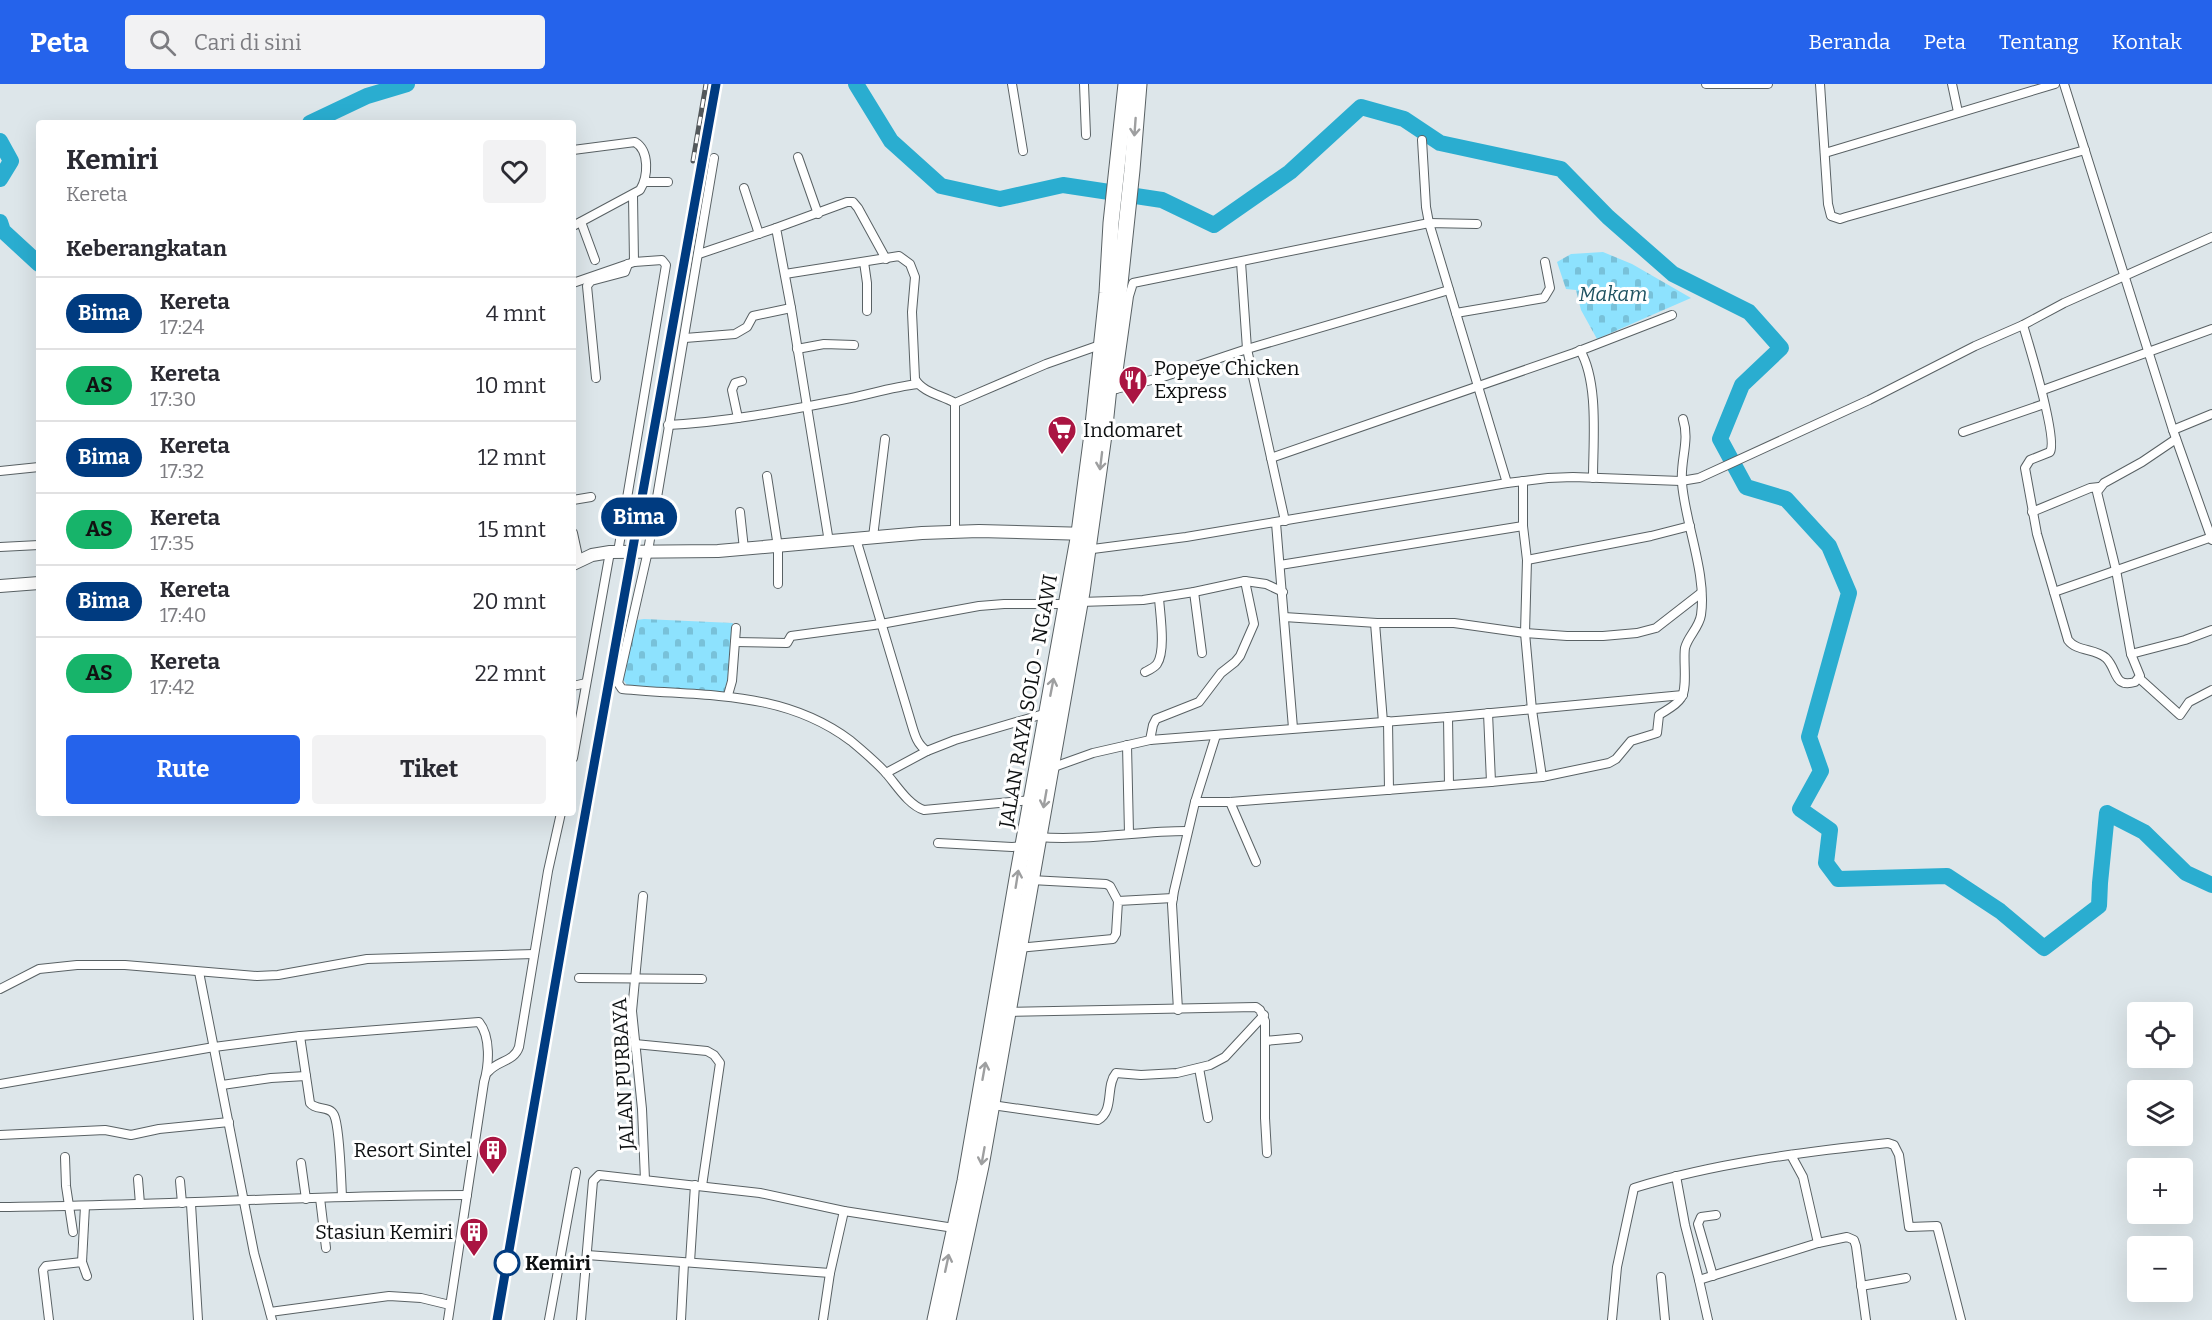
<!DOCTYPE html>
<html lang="id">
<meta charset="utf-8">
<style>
:root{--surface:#fff;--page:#f2f2f3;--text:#2b2b33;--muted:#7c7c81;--line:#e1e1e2;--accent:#2563eb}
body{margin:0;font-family:Bitter,serif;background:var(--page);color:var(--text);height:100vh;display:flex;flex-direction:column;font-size:22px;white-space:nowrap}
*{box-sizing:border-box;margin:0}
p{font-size:20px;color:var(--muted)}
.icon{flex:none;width:33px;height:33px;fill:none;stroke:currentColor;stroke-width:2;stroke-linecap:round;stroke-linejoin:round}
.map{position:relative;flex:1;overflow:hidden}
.drawer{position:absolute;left:36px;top:36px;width:540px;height:696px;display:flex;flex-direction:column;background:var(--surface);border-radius:6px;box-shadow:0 6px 24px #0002}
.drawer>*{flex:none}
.badge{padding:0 12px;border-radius:20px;font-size:21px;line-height:39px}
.buttons{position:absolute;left:2127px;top:918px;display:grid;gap:12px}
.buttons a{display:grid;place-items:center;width:66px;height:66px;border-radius:6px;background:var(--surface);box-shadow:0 6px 24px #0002;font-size:30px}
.map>.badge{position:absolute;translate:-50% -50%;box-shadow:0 0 0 3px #fff}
h2{padding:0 30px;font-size:22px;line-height:54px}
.round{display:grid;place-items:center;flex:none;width:63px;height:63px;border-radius:6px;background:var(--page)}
.summary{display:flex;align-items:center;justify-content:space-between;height:102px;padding:0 30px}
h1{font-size:28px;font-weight:700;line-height:45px}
.action{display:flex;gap:12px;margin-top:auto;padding:12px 30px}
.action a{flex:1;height:69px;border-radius:6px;background:var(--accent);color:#fff;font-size:24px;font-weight:700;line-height:69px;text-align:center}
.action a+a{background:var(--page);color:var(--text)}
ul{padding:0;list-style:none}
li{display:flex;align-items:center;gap:18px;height:72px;padding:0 30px;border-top:2px solid var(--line)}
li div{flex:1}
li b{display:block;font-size:22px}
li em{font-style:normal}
li .badge{min-width:66px;font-weight:700;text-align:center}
header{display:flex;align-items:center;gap:36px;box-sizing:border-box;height:84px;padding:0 30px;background:var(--accent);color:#fff}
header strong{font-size:28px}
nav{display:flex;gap:33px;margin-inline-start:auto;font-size:21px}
.search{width:420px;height:54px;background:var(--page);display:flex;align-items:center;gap:15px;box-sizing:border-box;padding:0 21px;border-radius:6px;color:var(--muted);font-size:22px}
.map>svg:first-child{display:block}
.cemetery{fill:url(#cemetery-stones)}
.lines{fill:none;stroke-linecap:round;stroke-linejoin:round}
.river{stroke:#2aadd0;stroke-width:16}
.street-casing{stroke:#596164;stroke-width:10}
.secondary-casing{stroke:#596164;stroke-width:14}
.highway-casing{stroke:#596164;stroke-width:17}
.street{stroke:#fff;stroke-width:8}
.secondary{stroke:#fff;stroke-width:12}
.highway{stroke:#fff;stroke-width:15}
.rail-casing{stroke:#53585b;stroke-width:5}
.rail{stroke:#fff;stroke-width:3;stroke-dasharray:9;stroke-linecap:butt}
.oneway{stroke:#9e9fa0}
.line-casing{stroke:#fff;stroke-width:14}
.line{stroke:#003b80;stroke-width:9}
.stop-dot{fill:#fff;stroke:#003b80;stroke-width:3}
.labels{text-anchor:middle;stroke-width:6;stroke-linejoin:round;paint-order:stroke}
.park-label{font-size:20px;font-style:italic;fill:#205362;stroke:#fff}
.poi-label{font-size:20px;fill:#0d1011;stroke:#fff;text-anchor:start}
.street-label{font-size:20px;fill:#0d1011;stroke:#fff}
.stop-label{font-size:20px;font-weight:bold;fill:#0d1011;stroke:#fff;text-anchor:start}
</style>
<header>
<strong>Peta</strong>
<div class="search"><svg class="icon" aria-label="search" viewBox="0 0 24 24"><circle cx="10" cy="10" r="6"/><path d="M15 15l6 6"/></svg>Cari di sini</div>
<nav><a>Beranda</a><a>Peta</a><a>Tentang</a><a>Kontak</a></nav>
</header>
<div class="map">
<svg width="2212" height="1236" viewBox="0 0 2212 1236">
<defs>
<pattern id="cemetery-stones" width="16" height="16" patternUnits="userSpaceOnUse" patternTransform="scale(1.5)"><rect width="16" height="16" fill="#8de2fe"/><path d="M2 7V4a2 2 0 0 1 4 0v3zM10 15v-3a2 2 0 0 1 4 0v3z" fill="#78c1d9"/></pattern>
</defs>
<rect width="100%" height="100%" fill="#dde6ea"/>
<g class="cemetery">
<polygon points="1603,168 1632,180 1691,214 1597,255 1581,226 1576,206 1566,205 1557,178 1571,170"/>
<polygon points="644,535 733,539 731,574 725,609 627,601 624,597 623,592 637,536"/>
</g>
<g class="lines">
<g class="river">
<polyline points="856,0 891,57 941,102 1000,115 1063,101 1162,116 1214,141 1290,88 1361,23 1404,35 1440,59 1561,85 1608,133 1673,190 1749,228 1781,264 1742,301 1720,355 1746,403 1786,415 1829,462 1849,509 1809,653 1821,687 1800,725 1830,746 1826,779 1838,795 1947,792 2000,827 2044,864 2099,822 2100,799 2107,729 2144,748 2186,789 2212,801"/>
<polyline points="310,39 367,12 407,0"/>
<polyline points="0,57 11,77 0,95"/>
<polyline points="0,138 3,147 39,180"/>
</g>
<g class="street-casing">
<g id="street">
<polyline points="1012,0 1023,67"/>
<polyline points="1084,0 1086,51"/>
<polyline points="1706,0 1768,0"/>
<polyline points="1820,0 1828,120 1831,132 1840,135 1846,133 2085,66"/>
<polyline points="1952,0 1958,28"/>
<polyline points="2064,0 2173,346 2212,456"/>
<polyline points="1422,56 1426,123 1429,139 1507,399"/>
<path d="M573,66l62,-8c15,9 13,35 5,48l-67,36"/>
<polyline points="1825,69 2055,0"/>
<polyline points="798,73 818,130"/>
<path d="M714,74l-66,393 -30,132 4,6c81,8 160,0 229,52 12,10 24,20 34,31 11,12 23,33 39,38l107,-10"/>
<polyline points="645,98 668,98"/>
<polyline points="744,104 759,150"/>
<polyline points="633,112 634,178"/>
<polyline points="581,138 595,176"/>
<polyline points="699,170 776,144"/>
<polyline points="864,178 867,199 867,227"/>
<polyline points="1241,178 1247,265 1285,437"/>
<path d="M785,190l114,-18 11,8 5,13 -3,35 3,67c8,14 27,16 40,24l91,-39 54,-19"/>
<polyline points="573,199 634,178 662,176 666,181 618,468"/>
<polyline points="1456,229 1544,214 1550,204 1545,178"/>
<path d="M2023,241c6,20 35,114 27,127l-20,8 -5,8 12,66 31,106c9,12 27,8 38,18 12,12 7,30 29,24l5,-6 -9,-22 -15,-84 -19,-78 7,-9 38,-21 34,-23"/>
<polyline points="685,254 735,250 747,243 753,232 791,224"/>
<polyline points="797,265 824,260 854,261"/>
<path d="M1580,266c19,33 13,91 13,128"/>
<polyline points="596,294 587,202 591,197 625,188 628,180"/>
<polyline points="1116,305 1129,212 1133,199 1429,139 1477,140"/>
<polyline points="1112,306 1163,293 1247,265 1449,206"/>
<polyline points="2043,306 2212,245"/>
<polyline points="955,319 955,447"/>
<polyline points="738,334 732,306 735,299 742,297"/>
<path d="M668,341c58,-3 116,-14 173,-25 27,-5 50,-13 77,-16"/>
<polyline points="2173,346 2212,330"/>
<polyline points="1963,348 2044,320"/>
<polyline points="1271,374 1574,269 1672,231"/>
<polyline points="0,387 39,383"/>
<polyline points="767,392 778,463 778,500"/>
<polyline points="1523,397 1523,442 1527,476 1525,549 1532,626 1542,693"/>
<polyline points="573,416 591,413"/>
<polyline points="740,428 744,465"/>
<polyline points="2032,428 2090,404 2099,403"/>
<polyline points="1276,439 1293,644"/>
<polyline points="573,449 579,477"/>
<polyline points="873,453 885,355"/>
<path d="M856,455l54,180c4,13 6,25 17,32l28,-11 92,-27"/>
<polyline points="829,458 791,224 776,144 847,118 853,118 858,124 886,175"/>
<polyline points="0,463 39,461"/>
<polyline points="1085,466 1186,453 1507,399 1548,394 1573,393 1681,397 1699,394 1869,316 1975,262 2023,241 2064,219 2212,153"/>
<polyline points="1527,476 1651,452 1690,442"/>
<polyline points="1280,481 1523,442"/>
<polyline points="1194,508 1202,569"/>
<polyline points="2054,508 2212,453"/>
<polyline points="1080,518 1143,516 1194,508 1245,497 1266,500 1283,508"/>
<polyline points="1284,533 1377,539 1454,539 1525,549 1567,552 1603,552 1637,549 1656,544 1701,509"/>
<polyline points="1375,539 1383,638"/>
<polyline points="735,558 787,559 791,552 881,540 979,522 1004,520 1067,520"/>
<polyline points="2131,570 2185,556 2212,546"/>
<path d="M1145,588c4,-2 9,-4 12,-8 9,-13 3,-50 2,-66"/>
<polyline points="2139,594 2180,631 2189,618 2212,606"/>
<polyline points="573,602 586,599"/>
<polyline points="728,611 732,597 736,544"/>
<polyline points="1488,629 1491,698"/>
<polyline points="1448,633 1449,701"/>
<polyline points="1388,637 1389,706"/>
<polyline points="1150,656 1153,641 1156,635 1199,618 1221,589 1235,578 1240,572 1254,540 1245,497"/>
<polyline points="1127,661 1129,749"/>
<polyline points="573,674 610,468"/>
<polyline points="1051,684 1093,669 1150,656 1448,633 1683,611"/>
<polyline points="886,689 927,667"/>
<path d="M1195,718h35l261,-20 51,-5 67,-14 7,-4 15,-18 26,-8 2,-18c7,-5 17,-9 22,-17 7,-9 2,-38 4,-50 3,-12 14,-20 16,-33 6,-41 -16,-92 -19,-132 -2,-23 8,-42 1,-64"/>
<polyline points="1230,718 1256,778"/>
<path d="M1038,753c50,4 99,-6 149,-6"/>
<polyline points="938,759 1012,763 1023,762"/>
<polyline points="1031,796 1106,800 1110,802 1118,817"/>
<polyline points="643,812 632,927 642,1025 645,1096"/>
<polyline points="1018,864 1113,855 1116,850 1118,817 1173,814"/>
<polyline points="199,888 254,1169 272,1236"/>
<polyline points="579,894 702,895"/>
<polyline points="0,905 39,885 77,881 125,881 257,892 278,891 367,875 534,870"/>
<polyline points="1178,926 1172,820 1174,807 1195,718 1216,651"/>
<polyline points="1007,928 1256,923 1260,926 1265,937 1265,1034 1267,1069"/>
<path d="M300,952l179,-14c12,15 10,43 5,60l-36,238"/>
<polyline points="1265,957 1298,954"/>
<polyline points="635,960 707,967 714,971 720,979 702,1102"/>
<polyline points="1199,984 1208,1034"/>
<path d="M488,988c10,-12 26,-10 31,-25l29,-176 13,-58"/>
<path d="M0,1000l214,-37 86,-11 10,67c6,8 19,2 24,12 6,12 7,65 8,81"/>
<polyline points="222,1001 271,994 306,992"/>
<path d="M992,1021l106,15c17,-10 7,-34 18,-47l25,2 36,-2 33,-8 15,-8 39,-42"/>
<polyline points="0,1051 105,1046 131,1051 159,1045 229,1038"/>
<polyline points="1791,1071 1803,1093 1818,1159"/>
<polyline points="65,1073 66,1102 73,1148"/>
<polyline points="301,1079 306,1115"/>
<polyline points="1676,1092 1685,1141 1699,1196"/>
<polyline points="138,1095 140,1120"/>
<polyline points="180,1097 182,1119"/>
<polyline points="320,1114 326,1164"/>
<polyline points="191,1120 198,1236"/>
<path d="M0,1123c156,-1 311,-12 467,-12"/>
<polyline points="587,1171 830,1189"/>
<polyline points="82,1178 85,1122"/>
<polyline points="690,1178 695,1101"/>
<polyline points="1713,1192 1698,1140 1701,1133 1716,1131"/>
<polyline points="1661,1193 1665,1236"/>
<polyline points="1861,1202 1906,1194"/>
<polyline points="270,1228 389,1212 421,1214 450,1221"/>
<polyline points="49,1236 43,1186 46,1182 82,1178 87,1192"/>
<polyline points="549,1236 576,1088"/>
<polyline points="581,1236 593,1097 599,1091 760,1109 844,1127 954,1144"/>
<polyline points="681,1236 684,1179"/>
<polyline points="823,1236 830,1189 844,1127"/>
<path d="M1612,1236l5,-53 17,-79c81,-25 169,-36 254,-45l6,2 5,10 10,72 28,-1 24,94"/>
<polyline points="1708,1236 1699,1196 1818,1159 1847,1153 1854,1156 1856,1162 1866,1236"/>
</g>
</g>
<g class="secondary-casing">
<g id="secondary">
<polyline points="573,480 592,471 610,468 718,467 922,449 979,447 1088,450"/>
<polyline points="0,502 39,499"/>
</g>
</g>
<g class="highway-casing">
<g id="highway">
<polyline points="935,1236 965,1097 1018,789 1079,449 1092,350 1107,209 1111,139 1126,0"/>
<polyline points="948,1236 981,1082 1082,508 1104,351 1132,86 1139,0"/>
</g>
</g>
<use href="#street" class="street"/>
<use href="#secondary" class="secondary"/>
<use href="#highway" class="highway"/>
<g class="rail-casing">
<g id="rail">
<polyline points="693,77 706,0"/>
<polyline points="497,1236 530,1040 716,0"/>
</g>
</g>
<use href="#rail" class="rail"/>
</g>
<defs><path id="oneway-shaft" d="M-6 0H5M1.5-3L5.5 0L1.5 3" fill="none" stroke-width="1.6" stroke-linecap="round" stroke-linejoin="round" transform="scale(1.5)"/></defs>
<g class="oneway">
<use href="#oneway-shaft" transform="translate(1135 43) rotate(94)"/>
<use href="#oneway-shaft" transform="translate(1101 377) rotate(97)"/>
<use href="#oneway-shaft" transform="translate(1052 603) rotate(-79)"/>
<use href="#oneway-shaft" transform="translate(1045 715) rotate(100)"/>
<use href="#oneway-shaft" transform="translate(1017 795) rotate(-81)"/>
<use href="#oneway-shaft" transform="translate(984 987) rotate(-80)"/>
<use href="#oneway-shaft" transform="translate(983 1072) rotate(100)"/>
<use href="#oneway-shaft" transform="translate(947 1179) rotate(-78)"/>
</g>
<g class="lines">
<g class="line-casing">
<polyline id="line" points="497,1236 566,837 716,0"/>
</g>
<use href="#line" class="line"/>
</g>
<defs>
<g id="restaurant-pin" transform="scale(1.5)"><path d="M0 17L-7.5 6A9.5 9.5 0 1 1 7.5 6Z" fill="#aa1542" stroke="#fff"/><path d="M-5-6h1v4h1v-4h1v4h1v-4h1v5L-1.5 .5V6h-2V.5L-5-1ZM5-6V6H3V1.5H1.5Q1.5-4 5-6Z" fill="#fff"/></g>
<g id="supermarket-pin" transform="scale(1.5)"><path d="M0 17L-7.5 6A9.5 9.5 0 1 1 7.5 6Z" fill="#aa1542" stroke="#fff"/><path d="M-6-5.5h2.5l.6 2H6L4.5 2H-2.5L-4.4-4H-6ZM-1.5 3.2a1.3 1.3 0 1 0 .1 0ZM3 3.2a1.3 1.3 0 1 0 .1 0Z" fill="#fff"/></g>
<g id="building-pin" transform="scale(1.5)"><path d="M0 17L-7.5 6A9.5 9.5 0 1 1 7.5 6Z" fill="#aa1542" stroke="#fff"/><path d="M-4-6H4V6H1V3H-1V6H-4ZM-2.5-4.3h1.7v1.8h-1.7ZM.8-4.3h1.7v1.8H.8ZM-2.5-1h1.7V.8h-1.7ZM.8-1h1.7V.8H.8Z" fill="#fff"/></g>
</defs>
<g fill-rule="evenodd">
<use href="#restaurant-pin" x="1133" y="296"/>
<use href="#supermarket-pin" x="1062" y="346"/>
<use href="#building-pin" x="493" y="1066"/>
<use href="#building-pin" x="474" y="1148"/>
</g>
<circle class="stop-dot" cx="507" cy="1179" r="12"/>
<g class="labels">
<g class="park-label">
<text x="1613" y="217">Makam</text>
</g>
<g class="poi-label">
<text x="1154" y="291">Popeye Chicken<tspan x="1154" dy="23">Express</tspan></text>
<text x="1083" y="353">Indomaret</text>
<text x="472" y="1073" text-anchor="end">Resort Sintel</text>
<text x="453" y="1155" text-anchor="end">Stasiun Kemiri</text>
</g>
<g class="street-label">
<text transform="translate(1028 617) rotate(-80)" y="7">JALAN RAYA SOLO - NGAWI</text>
<text transform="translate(623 990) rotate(-93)" y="7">JALAN PURBAYA</text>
</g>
<g class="stop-label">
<text x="525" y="1186">Kemiri</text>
</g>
</g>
</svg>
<div class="buttons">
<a><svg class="icon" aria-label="locate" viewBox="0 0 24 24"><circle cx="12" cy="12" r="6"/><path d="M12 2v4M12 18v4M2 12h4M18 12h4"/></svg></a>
<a><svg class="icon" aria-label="layers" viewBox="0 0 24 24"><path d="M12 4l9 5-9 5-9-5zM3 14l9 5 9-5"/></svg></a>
<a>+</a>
<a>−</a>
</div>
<b class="badge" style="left:639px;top:433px;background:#003b80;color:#fff">Bima</b>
<section class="drawer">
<div class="summary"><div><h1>Kemiri</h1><p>Kereta</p></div><a class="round"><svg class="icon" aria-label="heart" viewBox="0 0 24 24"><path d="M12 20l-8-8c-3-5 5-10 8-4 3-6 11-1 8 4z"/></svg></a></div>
<h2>Keberangkatan</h2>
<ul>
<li><span class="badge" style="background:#003b80;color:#fff">Bima</span><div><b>Kereta</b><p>17:24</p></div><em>4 mnt</em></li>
<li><span class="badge" style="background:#17b46a;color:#111">AS</span><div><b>Kereta</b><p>17:30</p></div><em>10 mnt</em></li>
<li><span class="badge" style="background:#003b80;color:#fff">Bima</span><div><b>Kereta</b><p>17:32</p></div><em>12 mnt</em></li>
<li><span class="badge" style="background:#17b46a;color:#111">AS</span><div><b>Kereta</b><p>17:35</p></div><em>15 mnt</em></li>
<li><span class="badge" style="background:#003b80;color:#fff">Bima</span><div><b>Kereta</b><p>17:40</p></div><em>20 mnt</em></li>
<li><span class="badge" style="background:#17b46a;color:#111">AS</span><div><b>Kereta</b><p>17:42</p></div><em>22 mnt</em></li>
</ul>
<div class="action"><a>Rute</a><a>Tiket</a></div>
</section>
</div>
